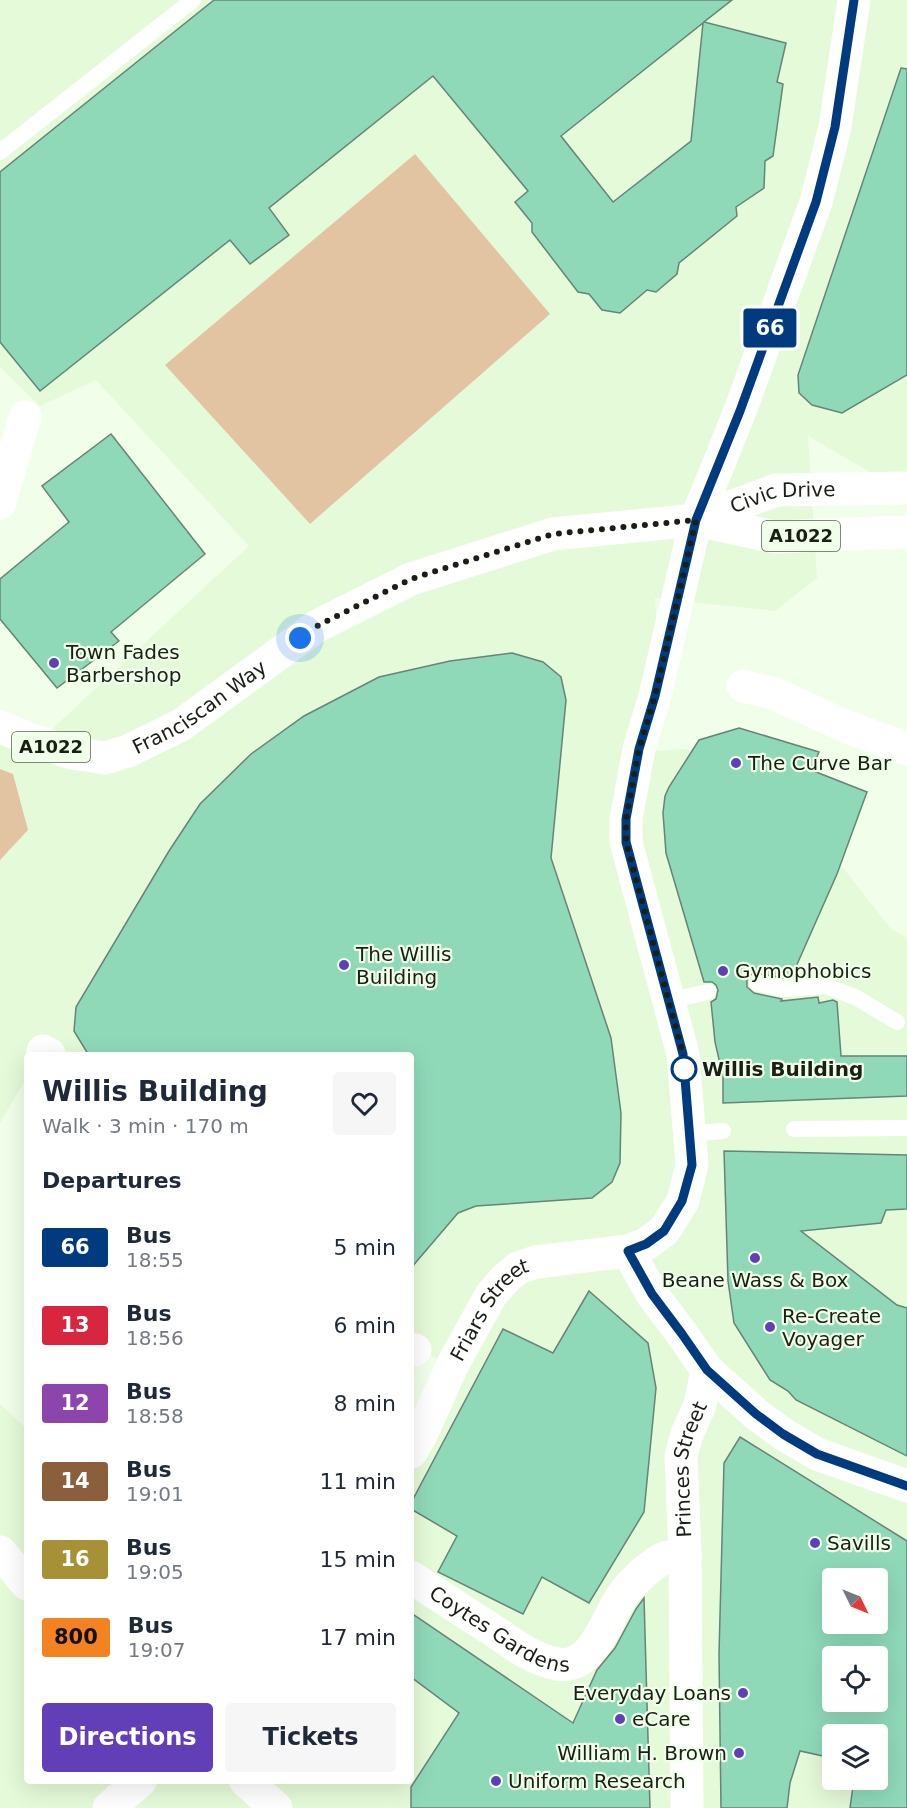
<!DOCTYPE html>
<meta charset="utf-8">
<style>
:root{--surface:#fff;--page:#f6f6f7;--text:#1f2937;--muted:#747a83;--accent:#623fb7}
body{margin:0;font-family:"DejaVu Sans",sans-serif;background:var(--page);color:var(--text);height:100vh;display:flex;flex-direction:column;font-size:22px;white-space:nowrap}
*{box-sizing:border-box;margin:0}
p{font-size:20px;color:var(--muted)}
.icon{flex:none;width:33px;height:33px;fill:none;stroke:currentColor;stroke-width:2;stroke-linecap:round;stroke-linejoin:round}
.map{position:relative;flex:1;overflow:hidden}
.side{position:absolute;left:24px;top:1052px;width:390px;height:732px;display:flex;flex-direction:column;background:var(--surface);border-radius:6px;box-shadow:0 6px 24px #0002}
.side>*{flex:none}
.badge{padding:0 12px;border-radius:4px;font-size:21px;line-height:39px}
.needle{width:39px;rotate:133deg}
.controls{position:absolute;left:822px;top:1568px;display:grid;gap:12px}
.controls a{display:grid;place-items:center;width:66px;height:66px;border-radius:6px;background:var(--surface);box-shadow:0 6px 24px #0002;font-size:30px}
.you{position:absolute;width:30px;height:30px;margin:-15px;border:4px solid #fff;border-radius:50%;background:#1a73e8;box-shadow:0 0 0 9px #1a73e833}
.map>.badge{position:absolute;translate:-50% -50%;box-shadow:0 0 0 3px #fff}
h2{padding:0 18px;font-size:22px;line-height:54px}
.round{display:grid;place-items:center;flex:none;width:63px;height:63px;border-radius:6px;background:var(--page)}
.summary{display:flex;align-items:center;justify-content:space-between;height:102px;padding:0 18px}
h1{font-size:28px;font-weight:600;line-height:45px}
.primary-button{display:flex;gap:12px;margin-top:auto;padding:12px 18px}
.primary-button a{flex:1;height:69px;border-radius:6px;background:var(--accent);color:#fff;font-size:24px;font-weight:600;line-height:69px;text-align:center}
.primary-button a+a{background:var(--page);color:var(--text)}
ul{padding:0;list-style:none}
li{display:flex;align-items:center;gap:18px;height:78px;padding:0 18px}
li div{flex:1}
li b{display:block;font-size:22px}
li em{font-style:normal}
li .badge{min-width:66px;font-weight:700;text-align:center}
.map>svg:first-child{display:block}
.built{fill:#e5fad9;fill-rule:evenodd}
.green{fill:#e3c4a2}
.building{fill:#8fd9b9;stroke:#678477;stroke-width:1.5;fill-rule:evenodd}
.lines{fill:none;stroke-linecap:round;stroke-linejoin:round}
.lane{stroke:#fff;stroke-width:16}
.street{stroke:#fff;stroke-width:33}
.secondary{stroke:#fff;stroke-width:33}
.primary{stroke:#fff;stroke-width:33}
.line-casing{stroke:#fff;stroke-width:14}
.line{stroke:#003b80;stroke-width:9}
.walk{stroke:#191f15;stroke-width:6;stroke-dasharray:0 10.8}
.poi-dot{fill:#623fb7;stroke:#f1fee9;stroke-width:2}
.stop-dot{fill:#fff;stroke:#003b80;stroke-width:3}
.labels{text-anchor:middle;stroke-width:4.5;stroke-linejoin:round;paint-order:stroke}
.shield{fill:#f1fee9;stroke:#5a6255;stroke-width:1.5}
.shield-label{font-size:18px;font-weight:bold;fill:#191f15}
.street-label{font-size:20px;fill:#191f15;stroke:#f1fee9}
.poi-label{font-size:20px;fill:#191f15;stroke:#f1fee9;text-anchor:start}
.stop-label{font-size:20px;font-weight:bold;fill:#191f15;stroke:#f1fee9;text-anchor:start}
</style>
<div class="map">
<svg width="907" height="1808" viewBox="0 0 907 1808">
<rect width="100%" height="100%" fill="#f1fee9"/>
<path class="built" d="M0,0h907v488h-10l-89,-52 9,142 -42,33 -120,-13 4,67 -20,84 23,2 23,-2 104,59 51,56 51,65 16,9v870h-907v-404l27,25v351h384v-328l42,-88 -42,-15v-295h-384v23l-27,46v-396l38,15 211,-196 -153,-166 -56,26 -40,-39zM832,1578h46v45h-46zM832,1656h46v45h-46zM832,1734h46v45h-46z"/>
<g class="green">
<polygon points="415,154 550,314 310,524 165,365"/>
<polygon points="0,769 13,774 28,830 0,860"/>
</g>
<g class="building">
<path d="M214,0h518l-28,22 82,21 -9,39 6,2 -10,72 -8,5 -1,27 -28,19 1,9 -58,47 -2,11 -21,18 -9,-2 -27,23 -18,-3 -13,-16 -11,-2 -46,-60v-9l-17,-21 13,-11 -95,-115 -164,132 20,27 -39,29 -20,-24 -190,151 -40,-49v-170zM703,23l-12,118 -78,61 -52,-66z"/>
<polygon points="901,68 907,69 907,375 842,413 812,405 799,393 798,375"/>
<polygon points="111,434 205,554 111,632 119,641 57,688 0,619 0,579 69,522 42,486"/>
<polygon points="512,653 543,662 561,677 566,700 551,858 611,1038 621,1113 620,1163 612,1182 592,1198 476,1206 458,1213 411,1268 411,1054 88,1054 74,1031 76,1007 169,851 200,804 251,754 304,716 379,677 450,661"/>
<polygon points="739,728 819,752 811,770 867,792 837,874 791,978 784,978 755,973 750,975 747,980 747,987 754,993 782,999 781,1001 818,997 819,1003 833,1000 837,1002 841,1056 907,1056 907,1096 723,1103 723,1077 715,1042 711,1002 716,999 718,990 716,985 712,982 704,982 666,853 663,813 665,796 669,787 699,740"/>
<polygon points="724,1151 907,1155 907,1209 886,1210 881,1223 801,1231 897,1305 907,1308 907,1456 796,1400 788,1391 770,1380 734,1323 728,1281"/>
<polygon points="589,1291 648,1343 656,1388 644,1512 589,1603 542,1577 523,1614 438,1572 457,1536 411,1509 411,1503 503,1329 553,1353"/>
<path d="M740,1437l167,104v267h-57l4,-29h24v-45h-46v24l-32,-7 -10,32 -3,25h-66l-2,-154 5,-191zM832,1578h46v45h-46zM832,1656h46v45h-46z"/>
<polygon points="644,1598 650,1808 411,1808 411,1787 459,1713 411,1677 411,1613 573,1723 597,1670 615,1648 636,1609"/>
</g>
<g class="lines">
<g class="lane">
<polyline points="0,152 193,0"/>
<polyline points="757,983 783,989 826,986 857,998 897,1022"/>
<polyline points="668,1001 708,992"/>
<polyline points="794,1129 907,1128"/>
<polyline points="689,1134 723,1131"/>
</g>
<g class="street">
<polyline points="0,503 25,417"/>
<polyline points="743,686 775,694 845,726 907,749"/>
<polyline points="43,1051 49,1054"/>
<polyline points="411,1349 415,1350"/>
<polyline points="0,1552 27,1584"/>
<path id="s1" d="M411,1577c26,17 51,34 77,50 21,14 43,32 69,37 39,7 50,-52 70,-75 10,-11 23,-23 35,-30 6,-3 16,-3 23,-5"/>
<polyline points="245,1780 276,1808"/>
<path id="s2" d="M687,1808l-2,-254 -4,-98 6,-22 13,-29 7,-35"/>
</g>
<g class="secondary">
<polyline points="628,1251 652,1294 682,1334 707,1370 756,1414 783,1434 817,1454 907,1486"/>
<path id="s3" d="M411,1452l10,-17 32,-71 38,-69 14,-16 13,-11 18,-6 92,-11 18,-7 18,-13 19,-30 9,-36 -9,-111 -57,-212v-23l13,-70 16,-53 41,-176 44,-109 76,-209 19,-75 19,-127"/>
<polyline points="109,1808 141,1780"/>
</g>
<g class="primary">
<polyline points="696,520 774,537 907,532"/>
<path id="s4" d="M0,727l38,15 34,11 33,5 23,-7 53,-26 136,-99 94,-47 142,-45 143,-14 80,-30 131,-2"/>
</g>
</g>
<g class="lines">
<g class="line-casing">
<polyline id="line" points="854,0 835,127 816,202 740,411 696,520 655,696 639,749 626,819 626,842 683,1054 692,1165 682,1201 664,1231 646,1244 628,1251 652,1294 682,1334 707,1370 756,1414 783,1434 817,1454 907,1486"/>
</g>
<use href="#line" class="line"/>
<polyline class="walk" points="300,638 317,626 411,579 553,534 696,520 655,696 639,749 626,819 626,842 683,1054 684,1074 684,1069"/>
</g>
<g class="poi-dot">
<circle cx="54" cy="663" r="6"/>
<circle cx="736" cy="763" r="6"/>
<circle cx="344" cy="965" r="6"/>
<circle cx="723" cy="971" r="6"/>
<circle cx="755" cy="1258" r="6"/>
<circle cx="770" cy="1327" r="6"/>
<circle cx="815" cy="1543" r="6"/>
<circle cx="743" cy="1693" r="6"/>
<circle cx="620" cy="1719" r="6"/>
<circle cx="739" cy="1753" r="6"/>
<circle cx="496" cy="1781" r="6"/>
</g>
<circle class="stop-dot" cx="684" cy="1069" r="12"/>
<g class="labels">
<g class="shield">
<rect x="762" y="521" width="78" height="30" rx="4.5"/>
<rect x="12" y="732" width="78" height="30" rx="4.5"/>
</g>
<g class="shield-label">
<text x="801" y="542">A1022</text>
<text x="51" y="753">A1022</text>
</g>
<g class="street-label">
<text dy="7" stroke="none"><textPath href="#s4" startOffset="850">Civic Drive</textPath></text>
<text dy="7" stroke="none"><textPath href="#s4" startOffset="218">Franciscan Way</textPath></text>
<text dy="7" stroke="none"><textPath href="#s3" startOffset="164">Friars Street</textPath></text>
<text dy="7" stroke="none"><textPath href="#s2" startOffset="340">Princes Street</textPath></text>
<text dy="7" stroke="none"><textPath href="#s1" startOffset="104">Coytes Gardens</textPath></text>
</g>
<g class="poi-label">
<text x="66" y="659">Town Fades<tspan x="66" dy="23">Barbershop</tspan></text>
<text x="748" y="770">The Curve Bar</text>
<text x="356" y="961">The Willis<tspan x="356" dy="23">Building</tspan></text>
<text x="735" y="978">Gymophobics</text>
<text x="755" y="1287" text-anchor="middle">Beane Wass &amp; Box</text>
<text x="782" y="1323">Re-Create<tspan x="782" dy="23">Voyager</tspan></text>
<text x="827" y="1550">Savills</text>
<text x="731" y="1700" text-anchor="end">Everyday Loans</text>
<text x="632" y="1726">eCare</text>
<text x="727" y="1760" text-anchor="end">William H. Brown</text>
<text x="508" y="1788">Uniform Research</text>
</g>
<g class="stop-label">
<text x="702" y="1076">Willis Building</text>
</g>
</g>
</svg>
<div class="controls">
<a><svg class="needle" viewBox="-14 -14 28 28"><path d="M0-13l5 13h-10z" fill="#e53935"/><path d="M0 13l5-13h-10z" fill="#747a83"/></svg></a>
<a><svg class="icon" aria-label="locate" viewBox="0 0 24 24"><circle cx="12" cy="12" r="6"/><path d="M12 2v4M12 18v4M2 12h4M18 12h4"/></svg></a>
<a><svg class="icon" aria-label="layers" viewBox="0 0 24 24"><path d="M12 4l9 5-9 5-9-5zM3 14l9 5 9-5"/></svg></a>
</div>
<div class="you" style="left:300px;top:638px"></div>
<b class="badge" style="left:770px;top:328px;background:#003b80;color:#fff">66</b>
<section class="side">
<div class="summary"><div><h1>Willis Building</h1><p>Walk · 3 min · 170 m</p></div><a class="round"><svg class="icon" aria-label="heart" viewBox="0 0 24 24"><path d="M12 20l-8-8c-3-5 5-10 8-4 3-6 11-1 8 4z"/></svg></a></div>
<h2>Departures</h2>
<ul>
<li><span class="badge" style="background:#003b80;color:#fff">66</span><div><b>Bus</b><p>18:55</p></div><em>5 min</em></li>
<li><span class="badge" style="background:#d7263d;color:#fff">13</span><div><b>Bus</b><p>18:56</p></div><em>6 min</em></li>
<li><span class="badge" style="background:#8e44ad;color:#fff">12</span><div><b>Bus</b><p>18:58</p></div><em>8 min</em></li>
<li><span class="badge" style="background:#8b5e3c;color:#fff">14</span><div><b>Bus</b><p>19:01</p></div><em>11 min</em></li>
<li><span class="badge" style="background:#a79137;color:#fff">16</span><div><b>Bus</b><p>19:05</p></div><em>15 min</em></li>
<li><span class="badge" style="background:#f58220;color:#111">800</span><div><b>Bus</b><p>19:07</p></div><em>17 min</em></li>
</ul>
<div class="primary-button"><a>Directions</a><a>Tickets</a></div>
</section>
</div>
